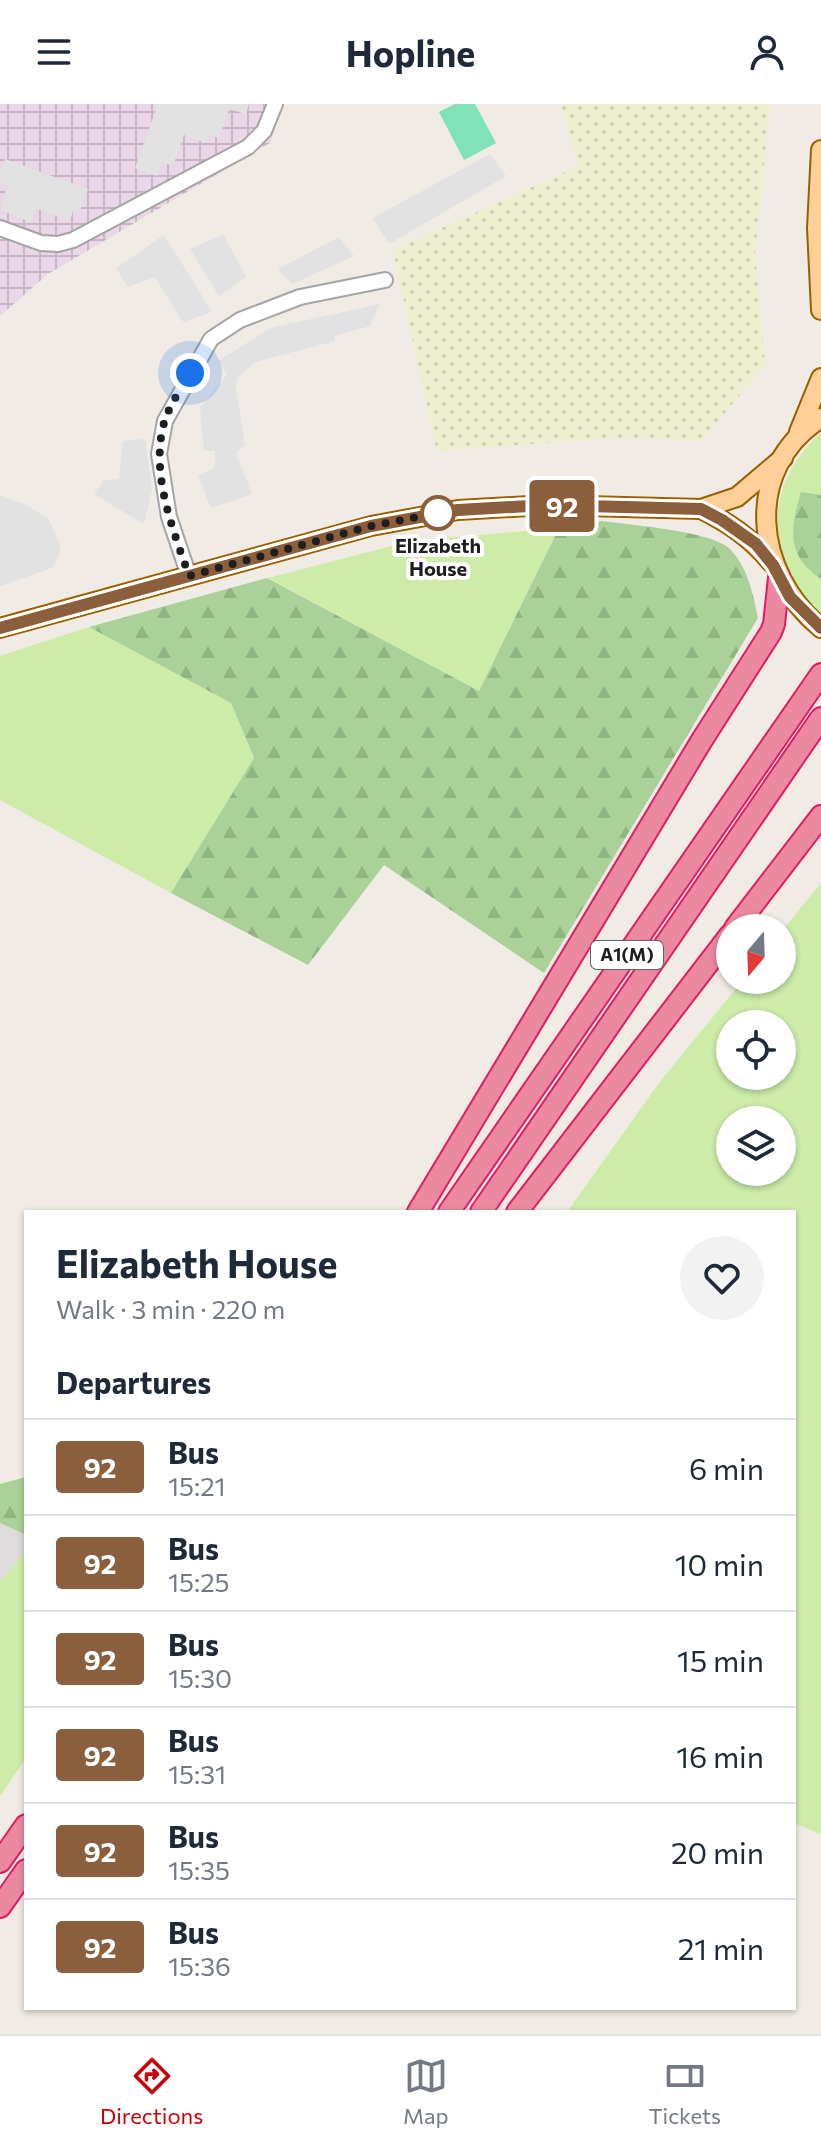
<!DOCTYPE html>
<meta charset="utf-8">
<style>
:root{--surface:#fff;--page:#f2f2f3;--text:#1f2937;--muted:#747a83;--line:#e0e1e3;--accent:#cd0008}
body{margin:0;font-family:Commissioner,sans-serif;background:var(--page);color:var(--text);height:100vh;display:flex;flex-direction:column;font-size:30px;white-space:nowrap}
*{box-sizing:border-box;margin:0}
p{font-size:26px;color:var(--muted)}
.icon{flex:none;width:44px;height:44px;fill:none;stroke:currentColor;stroke-width:2;stroke-linecap:round;stroke-linejoin:round}
.map{position:relative;flex:1;overflow:hidden}
.sheet{position:absolute;left:24px;top:1106px;width:772px;height:800px;display:flex;flex-direction:column;background:var(--surface);border-radius:0px;box-shadow:0 2px 6px #0004}
.sheet>*{flex:none}
.badge{padding:0 16px;border-radius:6px;font-size:28px;line-height:52px}
.needle{width:52px;rotate:199deg}
.buttons{position:absolute;left:716px;top:810px;display:grid;gap:16px}
.buttons a{display:grid;place-items:center;width:80px;height:80px;border-radius:50%;background:var(--surface);box-shadow:0 2px 6px #0004;font-size:40px}
.you{position:absolute;width:40px;height:40px;margin:-20px;border:6px solid #fff;border-radius:50%;background:#1a73e8;box-shadow:0 0 0 12px #1a73e833}
.map>.badge{position:absolute;translate:-50% -50%;box-shadow:0 0 0 4px #fff}
h2{padding:0 32px;font-size:30px;line-height:72px}
.round{display:grid;place-items:center;flex:none;width:84px;height:84px;border-radius:42px;background:var(--page)}
.headline{display:flex;align-items:center;justify-content:space-between;height:136px;padding:0 32px}
h1{font-size:38px;font-weight:700;line-height:60px}
ul{padding:0;list-style:none}
li{display:flex;align-items:center;gap:24px;height:96px;padding:0 32px;border-top:2px solid var(--line)}
li div{flex:1}
li b{display:block;font-size:30px}
li em{font-style:normal}
li .badge{min-width:88px;font-weight:700;text-align:center}
header{display:flex;justify-content:space-between;align-items:center;height:104px;padding:0 32px;background:var(--surface);font-size:36px;font-weight:700}
.tab-bar{display:flex;justify-content:space-around;align-items:center;height:112px;border-top:2px solid var(--line);background:var(--surface);font-size:22px;color:var(--muted)}
.tab-bar a{display:grid;justify-items:center;gap:4px}
.tab-bar .on{color:var(--accent)}
.map>svg:first-child{display:block}
.residential{fill:#dddbdb}
.industrial{fill:url(#industrial-grid)}
.farmland{fill:url(#farmland-dots)}
.grass{fill:#cceca8;fill-rule:evenodd}
.forest{fill:url(#forest-firs)}
.pitch{fill:#7fe2b8}
.parking{fill:#e2e2e2}
.lines{fill:none;stroke-linecap:round;stroke-linejoin:round}
.minor-casing{stroke:#a5a5a5;stroke-width:18}
.major-casing{stroke:#996000;stroke-width:22}
.highway-casing{stroke:#e21d68;stroke-width:24}
.minor{stroke:#fff;stroke-width:14}
.major{stroke:#ffcf9a;stroke-width:18}
.highway{stroke:#ea899f;stroke-width:20}
.line-casing{stroke:#fff;stroke-width:18}
.line{stroke:#8b5e3c;stroke-width:12}
.walk{stroke:#1e1e1e;stroke-width:8;stroke-dasharray:0 14.4}
.stop-dot{fill:#fff;stroke:#8b5e3c;stroke-width:4}
.labels{text-anchor:middle;stroke-width:8;stroke-linejoin:round;paint-order:stroke}
.shield{fill:#fff;stroke:#626262;stroke-width:2}
.shield-label{font-size:18px;font-weight:bold;fill:#1e1e1e}
.stop-label{font-size:20px;font-weight:bold;fill:#1e1e1e;stroke:#fff}
</style>
<header><svg class="icon" aria-label="menu" viewBox="0 0 24 24"><path d="M4 6h16M4 12h16M4 18h16"/></svg>Hopline<svg class="icon" aria-label="person" viewBox="0 0 24 24"><circle cx="12" cy="8" r="4"/><path d="M4 21q1-7 8-7t8 7"/></svg></header>
<div class="map">
<svg width="821" height="1930" viewBox="0 0 821 1930">
<defs>
<pattern id="industrial-grid" width="8" height="8" patternUnits="userSpaceOnUse" patternTransform="scale(2)"><rect width="8" height="8" fill="#e9d6e6"/><path d="M0 4h8M4 0v8" fill="none" stroke="#c7b7c5"/></pattern>
<pattern id="farmland-dots" width="8" height="8" patternUnits="userSpaceOnUse" patternTransform="scale(2)"><rect width="8" height="8" fill="#eeefcf"/><path d="M2 2h.1M6 6h.1" fill="none" stroke="#ccccb1" stroke-width="1.8" stroke-linecap="round"/></pattern>
<pattern id="forest-firs" width="22" height="20" patternUnits="userSpaceOnUse" patternTransform="scale(2)"><rect width="22" height="20" fill="#aad197"/><path d="M5 1l3.5 6h-7zM16 11l3.5 6h-7z" fill="#92b382"/></pattern>
</defs>
<rect width="100%" height="100%" fill="#f0ebe4"/>
<polygon class="residential" points="0,1419 26,1431 26,1446 0,1478"/>
<polygon class="industrial" points="0,0 283,0 270,39 48,170 0,212"/>
<polygon class="farmland" points="561,0 770,0 755,148 765,261 702,336 612,334 437,347 393,146 579,62"/>
<g class="grass">
<path d="M821,329v182c-56,-53 -60,-130 0,-182z"/>
<polygon points="559,424 479,587 268,474 411,437"/>
<polygon points="89,523 231,599 254,655 171,789 0,696 0,552"/>
<path d="M821,779v951l-27,-11v-611h-227l92,-129 84,-103h39v-49zM730,920h52v52h-52zM782,1016v52h-52v-52z"/>
<polygon points="26,1446 26,1654 0,1692 0,1478"/>
</g>
<g class="forest">
<path d="M801,388l20,3v84c-35,-23 -31,-50 -20,-87z"/>
<path d="M602,417c28,4 110,10 128,28 18,19 23,45 28,69l-214,355 -160,-108 -76,100 -137,-72 83,-135 -23,-55 -142,-76 178,-49 212,113 80,-163z"/>
<polygon points="26,1373 26,1431 0,1419 0,1380"/>
</g>
<polygon class="pitch" points="455,0 475,0 496,39 464,56 439,8"/>
<g class="parking">
<polygon points="158,0 249,0 246,10 229,5 219,34 209,31 206,39 184,31 173,62 162,58 157,72 135,64"/>
<polygon points="490,50 506,72 389,140 373,114"/>
<polygon points="5,55 88,85 79,109 73,107 70,117 37,105 31,118 0,106 7,82 0,79 0,68"/>
<polygon points="223,130 246,173 219,192 190,145"/>
<polygon points="164,131 212,208 183,218 155,173 128,183 116,164"/>
<polygon points="339,133 354,152 292,180 278,165"/>
<polygon points="380,200 370,222 334,232 335,237 255,258 237,274 236,285 245,341 236,349 252,390 211,404 198,372 215,363 215,347 204,347 200,304 227,270 218,257 270,224"/>
<polygon points="145,335 152,385 144,420 94,390 104,376 119,375 123,337"/>
<polygon points="0,391 26,401 48,414 60,441 59,452 52,464 0,482"/>
</g>
<g class="lines">
<g class="minor-casing">
<g id="minor">
<polyline points="0,124 41,139 58,140 73,136 248,43 264,27 275,0"/>
<polyline points="189,472 169,413 159,350 165,317 211,235 240,216 300,193 385,176"/>
</g>
</g>
<g class="major-casing">
<g id="major">
<polyline points="821,46 817,124 821,206"/>
<path d="M821,314c-79,51 -67,155 0,210"/>
<polyline points="799,328 821,274"/>
<path d="M701,405c28,14 50,29 70,53"/>
<polyline points="0,524 371,422 458,406 547,401 701,405 737,393 783,354"/>
</g>
</g>
<g class="highway-casing">
<g id="highway">
<polyline points="735,824 821,712"/>
<polyline points="418,1108 702,636 771,528 774,520 779,474"/>
<polyline points="449,1108 821,570"/>
<polyline points="481,1108 821,614"/>
<polyline points="517,1108 730,831"/>
<polyline points="0,1758 26,1721"/>
<polyline points="0,1803 26,1766"/>
</g>
</g>
<use href="#minor" class="minor"/>
<use href="#major" class="major"/>
<use href="#highway" class="highway"/>
</g>
<g class="lines">
<g class="line-casing">
<polyline id="line" points="0,524 371,422 458,406 547,401 701,405 722,416 756,440 773,461 790,493 821,524"/>
</g>
<use href="#line" class="line"/>
<path class="walk" d="M190,269c-9,16 -21,33 -26,50 -14,51 9,106 25,153l182,-50 67,-13"/>
</g>
<circle class="stop-dot" cx="438" cy="409" r="16"/>
<g class="labels">
<rect class="shield" x="591" y="837" width="72" height="28" rx="6"/>
<g class="shield-label">
<text x="627" y="857">A1(M)</text>
</g>
<g class="stop-label">
<text x="438" y="449">Elizabeth<tspan x="438" dy="23">House</tspan></text>
</g>
</g>
</svg>
<div class="buttons">
<a><svg class="needle" viewBox="-14 -14 28 28"><path d="M0-13l5 13h-10z" fill="#e53935"/><path d="M0 13l5-13h-10z" fill="#747a83"/></svg></a>
<a><svg class="icon" aria-label="locate" viewBox="0 0 24 24"><circle cx="12" cy="12" r="6"/><path d="M12 2v4M12 18v4M2 12h4M18 12h4"/></svg></a>
<a><svg class="icon" aria-label="layers" viewBox="0 0 24 24"><path d="M12 4l9 5-9 5-9-5zM3 14l9 5 9-5"/></svg></a>
</div>
<div class="you" style="left:190px;top:269px"></div>
<b class="badge" style="left:562px;top:402px;background:#8b5e3c;color:#fff">92</b>
<section class="sheet">
<div class="headline"><div><h1>Elizabeth House</h1><p>Walk · 3 min · 220 m</p></div><a class="round"><svg class="icon" aria-label="heart" viewBox="0 0 24 24"><path d="M12 20l-8-8c-3-5 5-10 8-4 3-6 11-1 8 4z"/></svg></a></div>
<h2>Departures</h2>
<ul>
<li><span class="badge" style="background:#8b5e3c;color:#fff">92</span><div><b>Bus</b><p>15:21</p></div><em>6 min</em></li>
<li><span class="badge" style="background:#8b5e3c;color:#fff">92</span><div><b>Bus</b><p>15:25</p></div><em>10 min</em></li>
<li><span class="badge" style="background:#8b5e3c;color:#fff">92</span><div><b>Bus</b><p>15:30</p></div><em>15 min</em></li>
<li><span class="badge" style="background:#8b5e3c;color:#fff">92</span><div><b>Bus</b><p>15:31</p></div><em>16 min</em></li>
<li><span class="badge" style="background:#8b5e3c;color:#fff">92</span><div><b>Bus</b><p>15:35</p></div><em>20 min</em></li>
<li><span class="badge" style="background:#8b5e3c;color:#fff">92</span><div><b>Bus</b><p>15:36</p></div><em>21 min</em></li>
</ul>
</section>
</div>
<nav class="tab-bar">
<a class="on"><svg class="icon" aria-label="directions" viewBox="0 0 24 24"><path d="M12 3l9 9-9 9-9-9zM9 14v-3h6M13 9l2 2-2 2"/></svg>Directions</a>
<a><svg class="icon" aria-label="map" viewBox="0 0 24 24"><path d="M3 6l6-2 6 2 6-2v14l-6 2-6-2-6 2zM9 4v14M15 6v14"/></svg>Map</a>
<a><svg class="icon" aria-label="tickets" viewBox="0 0 24 24"><path d="M3 7h18v10H3zM15 7v10"/></svg>Tickets</a>
</nav>
